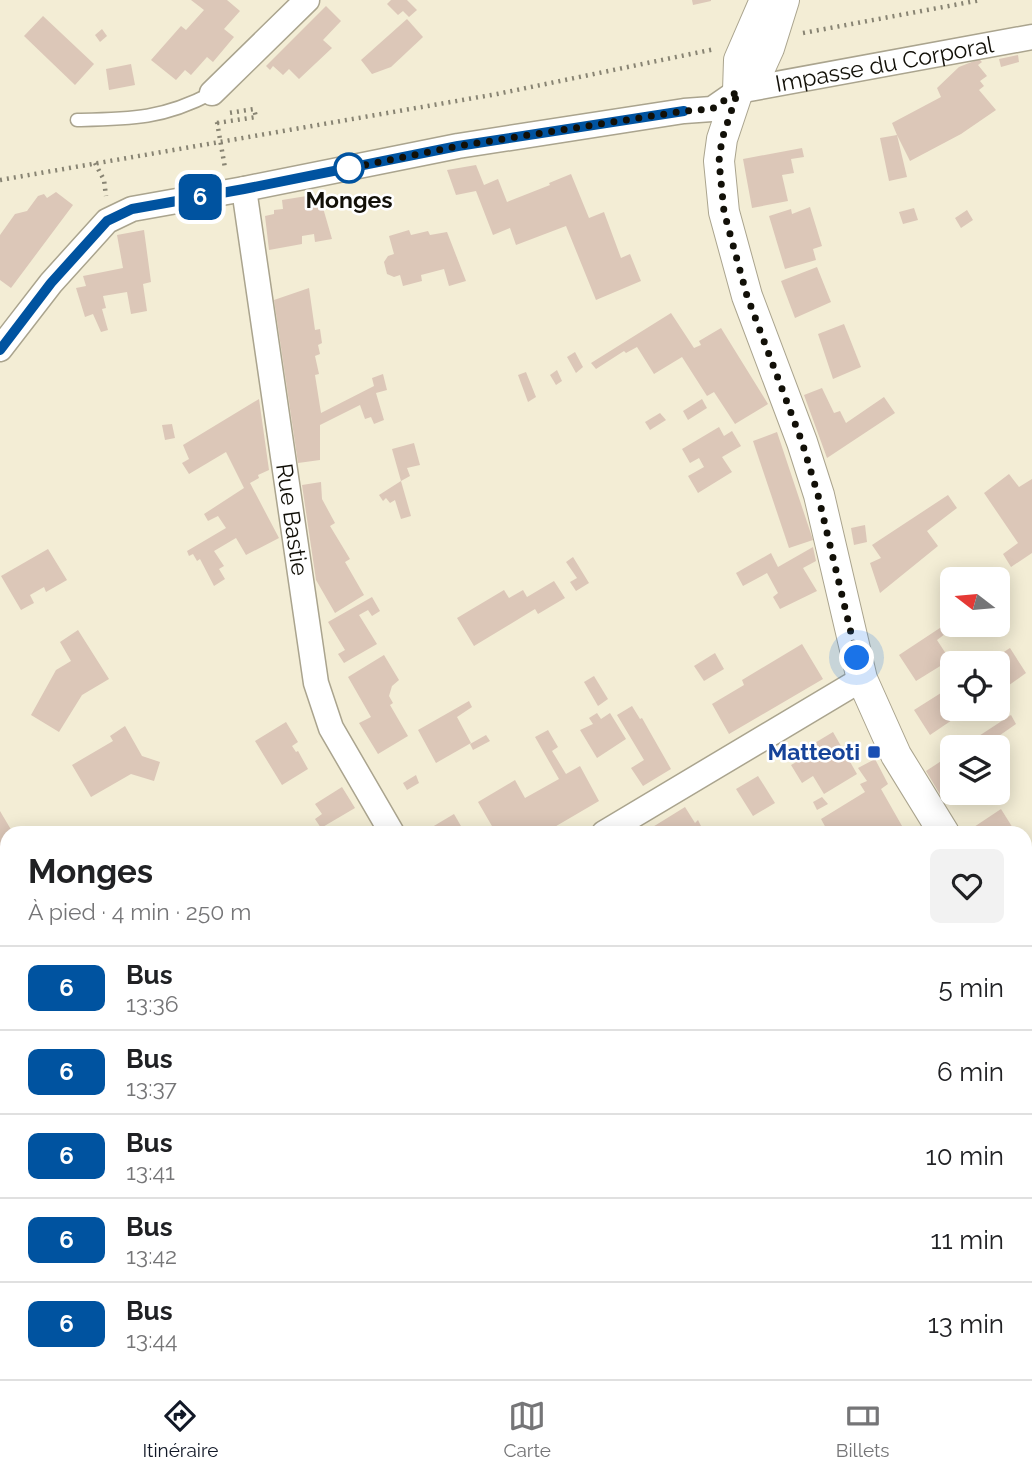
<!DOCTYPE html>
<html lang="fr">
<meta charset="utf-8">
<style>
:root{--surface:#fff;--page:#f2f2f2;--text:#202124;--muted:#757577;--line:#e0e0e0;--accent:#111827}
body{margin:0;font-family:Raleway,sans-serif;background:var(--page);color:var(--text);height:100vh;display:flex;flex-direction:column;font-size:26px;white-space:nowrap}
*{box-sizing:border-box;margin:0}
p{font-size:23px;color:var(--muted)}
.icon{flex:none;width:38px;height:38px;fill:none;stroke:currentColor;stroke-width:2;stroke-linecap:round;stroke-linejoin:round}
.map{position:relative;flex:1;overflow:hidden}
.side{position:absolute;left:0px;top:826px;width:1032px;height:553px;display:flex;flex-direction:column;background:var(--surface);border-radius:21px 21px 0 0;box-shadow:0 4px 18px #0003}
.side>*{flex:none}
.badge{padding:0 14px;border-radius:10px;font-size:24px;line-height:46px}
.needle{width:46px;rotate:286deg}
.buttons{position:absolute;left:940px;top:567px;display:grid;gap:14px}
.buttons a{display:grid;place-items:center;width:70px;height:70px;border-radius:10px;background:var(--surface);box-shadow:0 4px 18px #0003;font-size:35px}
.you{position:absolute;width:35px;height:35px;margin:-18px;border:5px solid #fff;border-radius:50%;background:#1a73e8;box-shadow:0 0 0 10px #1a73e833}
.map>.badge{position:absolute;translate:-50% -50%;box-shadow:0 0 0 4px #fff}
.round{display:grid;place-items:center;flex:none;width:74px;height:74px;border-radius:10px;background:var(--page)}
.summary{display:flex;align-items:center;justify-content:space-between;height:119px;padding:0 28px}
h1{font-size:33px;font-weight:700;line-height:52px}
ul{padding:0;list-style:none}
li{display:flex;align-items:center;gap:21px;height:84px;padding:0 28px;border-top:2px solid var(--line)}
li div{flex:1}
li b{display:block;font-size:26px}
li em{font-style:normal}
li .badge{min-width:77px;font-weight:700;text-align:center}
.menu{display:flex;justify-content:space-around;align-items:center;height:98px;border-top:2px solid var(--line);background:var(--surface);font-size:19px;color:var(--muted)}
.menu a{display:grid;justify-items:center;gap:4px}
.menu .on{color:var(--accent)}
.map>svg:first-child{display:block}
.building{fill:#dcc7b8}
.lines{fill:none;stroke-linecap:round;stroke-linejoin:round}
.service-casing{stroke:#aaa48e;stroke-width:15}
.minor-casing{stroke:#aaa48e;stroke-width:27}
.tertiary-casing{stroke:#aaa48e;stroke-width:32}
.path{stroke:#888473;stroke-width:4.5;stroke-dasharray:2 5;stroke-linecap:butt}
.service{stroke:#fff;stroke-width:12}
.minor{stroke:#fff;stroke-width:24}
.tertiary{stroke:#fff;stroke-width:30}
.line-casing{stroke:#fff;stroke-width:16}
.line{stroke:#0053a0;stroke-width:10}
.walk{stroke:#121008;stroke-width:7;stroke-dasharray:0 12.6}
.stop-dot{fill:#fff;stroke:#0053a0;stroke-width:3.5}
.transit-dot{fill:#1a4fb4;stroke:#fff;stroke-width:2.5}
.labels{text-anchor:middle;stroke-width:5;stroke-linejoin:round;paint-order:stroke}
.street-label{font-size:23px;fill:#121008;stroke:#fff}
.stop-label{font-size:23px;font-weight:bold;fill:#121008;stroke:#fff}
.transit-label{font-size:23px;font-weight:bold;fill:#164399;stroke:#fff;text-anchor:end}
</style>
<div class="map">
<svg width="1032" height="1379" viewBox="0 0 1032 1379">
<rect width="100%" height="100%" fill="#f3edd5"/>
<g class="building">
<polygon points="191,0 227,0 240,11 224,29 234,37 213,62 207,57 191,75 185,70 176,80 151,60 181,26 186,30 204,10"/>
<polygon points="391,0 407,0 417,10 409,17 403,11 398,15 387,4"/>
<polygon points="692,0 711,0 711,1 693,5"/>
<polygon points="326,6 341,21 323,40 332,48 299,79 289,69 283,75 273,66 270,70 266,66"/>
<polygon points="43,16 94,64 75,85 24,36"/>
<polygon points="407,19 423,37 391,67 372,74 361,60"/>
<polygon points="102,29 107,36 100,42 95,35"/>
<polygon points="1018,55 1019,62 1001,67 999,59"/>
<polygon points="979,59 982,62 978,65 987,76 980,81 984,86 979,90 996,110 961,134 910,161 897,135 907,177 889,181 880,138 897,135 892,123 941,97 937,88 959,67"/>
<polygon points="131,64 135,85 109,90 106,69"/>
<polygon points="802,148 804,157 791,159 794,173 782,175 788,201 752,208 743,159"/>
<polygon points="476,165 484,185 498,179 507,202 550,185 549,183 571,174 589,218 604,212 621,258 630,254 641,281 596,300 566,226 516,245 510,228 493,235 476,191 456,195 447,170"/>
<polygon points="56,192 73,205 11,288 0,280 0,235 15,214 27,211 38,196 44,194 47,198"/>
<polygon points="319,194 332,239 315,242 314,234 302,236 302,244 269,250 265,216 274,214 274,210 283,209 282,200"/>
<polygon points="810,207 822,246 813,249 816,260 785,269 769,216 791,209 792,214"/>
<polygon points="914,208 918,220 903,224 899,212"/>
<polygon points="967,210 973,220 961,228 955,218"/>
<polygon points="144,230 151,282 143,284 147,311 131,314 127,292 103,296 106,308 102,309 108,330 101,332 93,314 85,317 76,288 86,286 83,276 123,268 117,235"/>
<polygon points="409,230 411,235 428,231 430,235 447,232 466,281 449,286 444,269 421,275 422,281 403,286 400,275 394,277 387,274 384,262 388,256 394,254 389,236"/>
<polygon points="817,267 831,302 795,318 781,281"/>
<polygon points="309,288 315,330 320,329 322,343 318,345 320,354 315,356 319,374 315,375 321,413 374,386 372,378 383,374 387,390 376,393 384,420 374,424 371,417 365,419 360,405 320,425 320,460 298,463 274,300"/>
<polygon points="671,313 694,348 701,345 699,341 721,328 768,404 735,424 714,392 707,396 682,357 654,374 637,347 626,353 624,351 596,369 591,363"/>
<polygon points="844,324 861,367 833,379 818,334"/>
<polygon points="575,352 583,367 576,373 567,357"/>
<polygon points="557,370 562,381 556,385 550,375"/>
<polygon points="526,372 536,397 528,402 518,375"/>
<polygon points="822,388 834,413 840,411 846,423 884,397 895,413 827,458 804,395"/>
<polygon points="259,399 269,470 258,475 259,478 250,483 279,538 246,555 236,538 214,551 224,566 219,569 225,579 214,586 200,559 197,561 193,554 189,556 187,551 226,528 218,516 208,521 204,514 244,488 226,452 189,474 182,463 189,459 183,445"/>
<polygon points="702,399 707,408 688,420 683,411"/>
<polygon points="660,413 666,420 650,430 645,422"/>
<polygon points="172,424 175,438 165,440 162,425"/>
<polygon points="719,427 724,436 732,431 741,446 722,457 732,472 698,493 688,476 704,467 699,458 690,463 682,449"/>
<polygon points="777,432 813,540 789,548 753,441"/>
<polygon points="414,443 420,465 407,468 410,476 401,481 392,449"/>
<polygon points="1009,474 1019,487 1032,479 1032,553 1011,567 1003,554 1018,543 984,493"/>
<polygon points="401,481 411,516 401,519 395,500 390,503 386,498 383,501 379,495"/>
<polygon points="321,482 322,499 335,523 330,526 350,559 345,562 364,595 335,613 316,580 302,485"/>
<polygon points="948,495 957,508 927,531 938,546 880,593 870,563 881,558 872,545"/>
<polygon points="865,525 867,542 854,545 851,528"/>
<polygon points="813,547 816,561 803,568 817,591 780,609 773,597 778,593 767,573 743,586 736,573 771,553 778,567"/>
<polygon points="48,549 67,580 46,592 44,587 30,595 34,603 21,610 1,576"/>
<polygon points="573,557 589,583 576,591 570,582 577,578 566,562"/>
<polygon points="554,581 565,598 538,614 535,609 474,646 457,618 504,590 509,598 523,590 527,597"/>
<polygon points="372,597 380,611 372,616 368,610 359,615 377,644 344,663 338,654 345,650 328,622"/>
<polygon points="952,620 952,625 964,625 955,631 953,628 937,640 950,660 916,681 899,655"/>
<polygon points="78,630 109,679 82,695 59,732 31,715 56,670 71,661 60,642"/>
<polygon points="802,644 823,679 729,734 712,704 744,685 742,680"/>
<polygon points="1010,648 1026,673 998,693 998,663 987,663"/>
<polygon points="715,653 724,669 704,681 694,666"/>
<polygon points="384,655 399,680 392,686 389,696 393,703 390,705 408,736 378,754 359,723 371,717 348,677"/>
<polygon points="594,676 608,699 598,706 584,682"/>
<polygon points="952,686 952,709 975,709 960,719 958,716 930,735 914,710"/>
<polygon points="469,701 472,707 457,717 471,743 436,763 418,730"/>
<polygon points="632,706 640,719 642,718 671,769 643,786 631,768 644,760 617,715"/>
<polygon points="597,713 601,719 610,713 626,739 597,758 580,730 593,724 589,718"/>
<polygon points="1011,715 1016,724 993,740 991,738 977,747 962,747"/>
<polygon points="286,722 298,742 292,746 296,752 298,751 308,769 282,785 255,741"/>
<polygon points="125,726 142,756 160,762 154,781 131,774 91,797 72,765 113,741 110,736"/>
<polygon points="548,730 558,747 552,751 566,774 580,766 599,801 546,832 543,827 533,833 496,833 478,802 515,780 525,798 559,779 535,737"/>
<polygon points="833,732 857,774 824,794 813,776 802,783 791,765 802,759 798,753"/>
<polygon points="486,735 490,741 473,750 470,744"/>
<polygon points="952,754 952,788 941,796 926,771"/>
<polygon points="875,759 888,784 881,789 906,833 823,833 827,830 821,819 865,792 860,784 867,781 858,768"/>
<polygon points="416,775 419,783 407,790 403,783"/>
<polygon points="758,776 775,803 753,816 736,789"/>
<polygon points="342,787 355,808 321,828 315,819 322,814 315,804"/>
<polygon points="822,797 828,804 817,810 813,802"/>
<polygon points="685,807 695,823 698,820 701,826 698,828 701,833 643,833"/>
<polygon points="1001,809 1016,833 965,833"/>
<polygon points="0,811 13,833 7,833 7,839 3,841 7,847 7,870 0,874"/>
<polygon points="454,814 465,833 422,833"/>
<polygon points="1030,901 1032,915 1027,919 1026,904"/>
<polygon points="1026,975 1032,983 1032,986 1026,990"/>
<polygon points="1032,1040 1032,1059 1026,1049 1026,1044"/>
<polygon points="7,1096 7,1144 0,1133 0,1097 2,1100"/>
<polygon points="7,1226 7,1271 0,1275 0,1231"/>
<polygon points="7,1296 7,1324 0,1311 0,1301"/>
<polygon points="1032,1319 1032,1352 1026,1356 1026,1323"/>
<polygon points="958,1372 1008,1372 1012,1379 962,1379"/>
</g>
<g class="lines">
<g class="service-casing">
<path id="service" d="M77,120c53,-1 86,-1 135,-27"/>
</g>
<g class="minor-casing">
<g id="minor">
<polyline points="212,93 307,0"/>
<path id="s1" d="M244,189l72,494 15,45 61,105"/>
<path id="s2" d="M0,349l51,-66 56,-62 25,-12 112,-20 214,-43 226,-35 28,-2 26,-18 294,-54"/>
<polyline points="604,833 862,679"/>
<polyline points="0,1194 7,1189"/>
<polyline points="1026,1283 1032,1279"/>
<polyline points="871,1379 882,1372"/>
</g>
</g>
<g class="tertiary-casing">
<g id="tertiary">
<polyline points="765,0 739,60 738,91 722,139 719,161 724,212 747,296 802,442 819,495 862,679 896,755 944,833"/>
<polyline points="738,91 755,79 769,48 784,0"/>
<polyline points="1026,948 1032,956"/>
</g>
</g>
<g class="path">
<polyline points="803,33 981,0"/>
<polyline points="217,122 225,168"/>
<polyline points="217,123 256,117 254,109 229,113"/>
<polyline points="95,163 104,180 106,196"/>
<polyline points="0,180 497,94 715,49"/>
</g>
<use href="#service" class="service"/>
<use href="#minor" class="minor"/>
<use href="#tertiary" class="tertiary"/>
</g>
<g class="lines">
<g class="line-casing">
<polyline id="line" points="0,350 51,283 107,221 132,209 244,189 458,146 684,111"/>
</g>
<use href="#line" class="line"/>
<polyline class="walk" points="349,168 345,169 458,146 684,111 712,109 738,91 722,139 719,161 724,212 747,296 802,442 818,495 857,658"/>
</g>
<circle class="stop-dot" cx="349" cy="168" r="14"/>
<rect class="transit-dot" x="867" y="745" width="14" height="14" rx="3.5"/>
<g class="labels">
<g class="street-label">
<text dy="8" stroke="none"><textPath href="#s2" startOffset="964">Impasse du Corporal</textPath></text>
<text dy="8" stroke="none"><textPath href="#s1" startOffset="334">Rue Bastie</textPath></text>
</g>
<g class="stop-label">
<text x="349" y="208">Monges</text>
</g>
<g class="transit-label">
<text x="860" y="760">Matteoti</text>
</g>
</g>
</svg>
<div class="buttons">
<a><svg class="needle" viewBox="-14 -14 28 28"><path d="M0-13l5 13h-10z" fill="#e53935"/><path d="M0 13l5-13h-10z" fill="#757577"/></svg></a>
<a><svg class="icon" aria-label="locate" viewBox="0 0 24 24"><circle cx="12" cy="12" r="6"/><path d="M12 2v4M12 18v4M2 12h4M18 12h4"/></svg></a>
<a><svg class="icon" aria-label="layers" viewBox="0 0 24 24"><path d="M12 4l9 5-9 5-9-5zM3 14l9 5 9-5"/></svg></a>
</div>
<div class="you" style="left:857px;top:658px"></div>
<b class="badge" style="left:200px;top:197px;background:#0053a0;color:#fff">6</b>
<section class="side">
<div class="summary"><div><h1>Monges</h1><p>À pied · 4 min · 250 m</p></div><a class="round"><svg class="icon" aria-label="heart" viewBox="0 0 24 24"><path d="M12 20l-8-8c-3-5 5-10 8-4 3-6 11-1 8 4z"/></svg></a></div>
<ul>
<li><span class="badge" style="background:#0053a0;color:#fff">6</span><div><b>Bus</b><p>13:36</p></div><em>5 min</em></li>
<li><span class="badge" style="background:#0053a0;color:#fff">6</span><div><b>Bus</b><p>13:37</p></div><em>6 min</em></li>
<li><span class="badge" style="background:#0053a0;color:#fff">6</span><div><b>Bus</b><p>13:41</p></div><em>10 min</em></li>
<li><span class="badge" style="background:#0053a0;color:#fff">6</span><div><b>Bus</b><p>13:42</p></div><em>11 min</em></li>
<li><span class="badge" style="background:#0053a0;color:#fff">6</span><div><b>Bus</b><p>13:44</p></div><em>13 min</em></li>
</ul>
</section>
</div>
<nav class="menu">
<a class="on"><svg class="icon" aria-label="directions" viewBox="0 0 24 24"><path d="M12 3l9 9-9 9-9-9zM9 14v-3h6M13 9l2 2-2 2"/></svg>Itinéraire</a>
<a><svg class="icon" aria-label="map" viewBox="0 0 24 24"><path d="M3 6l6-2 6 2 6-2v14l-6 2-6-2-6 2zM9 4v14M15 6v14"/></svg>Carte</a>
<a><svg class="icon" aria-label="tickets" viewBox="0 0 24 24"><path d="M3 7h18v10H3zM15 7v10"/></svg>Billets</a>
</nav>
